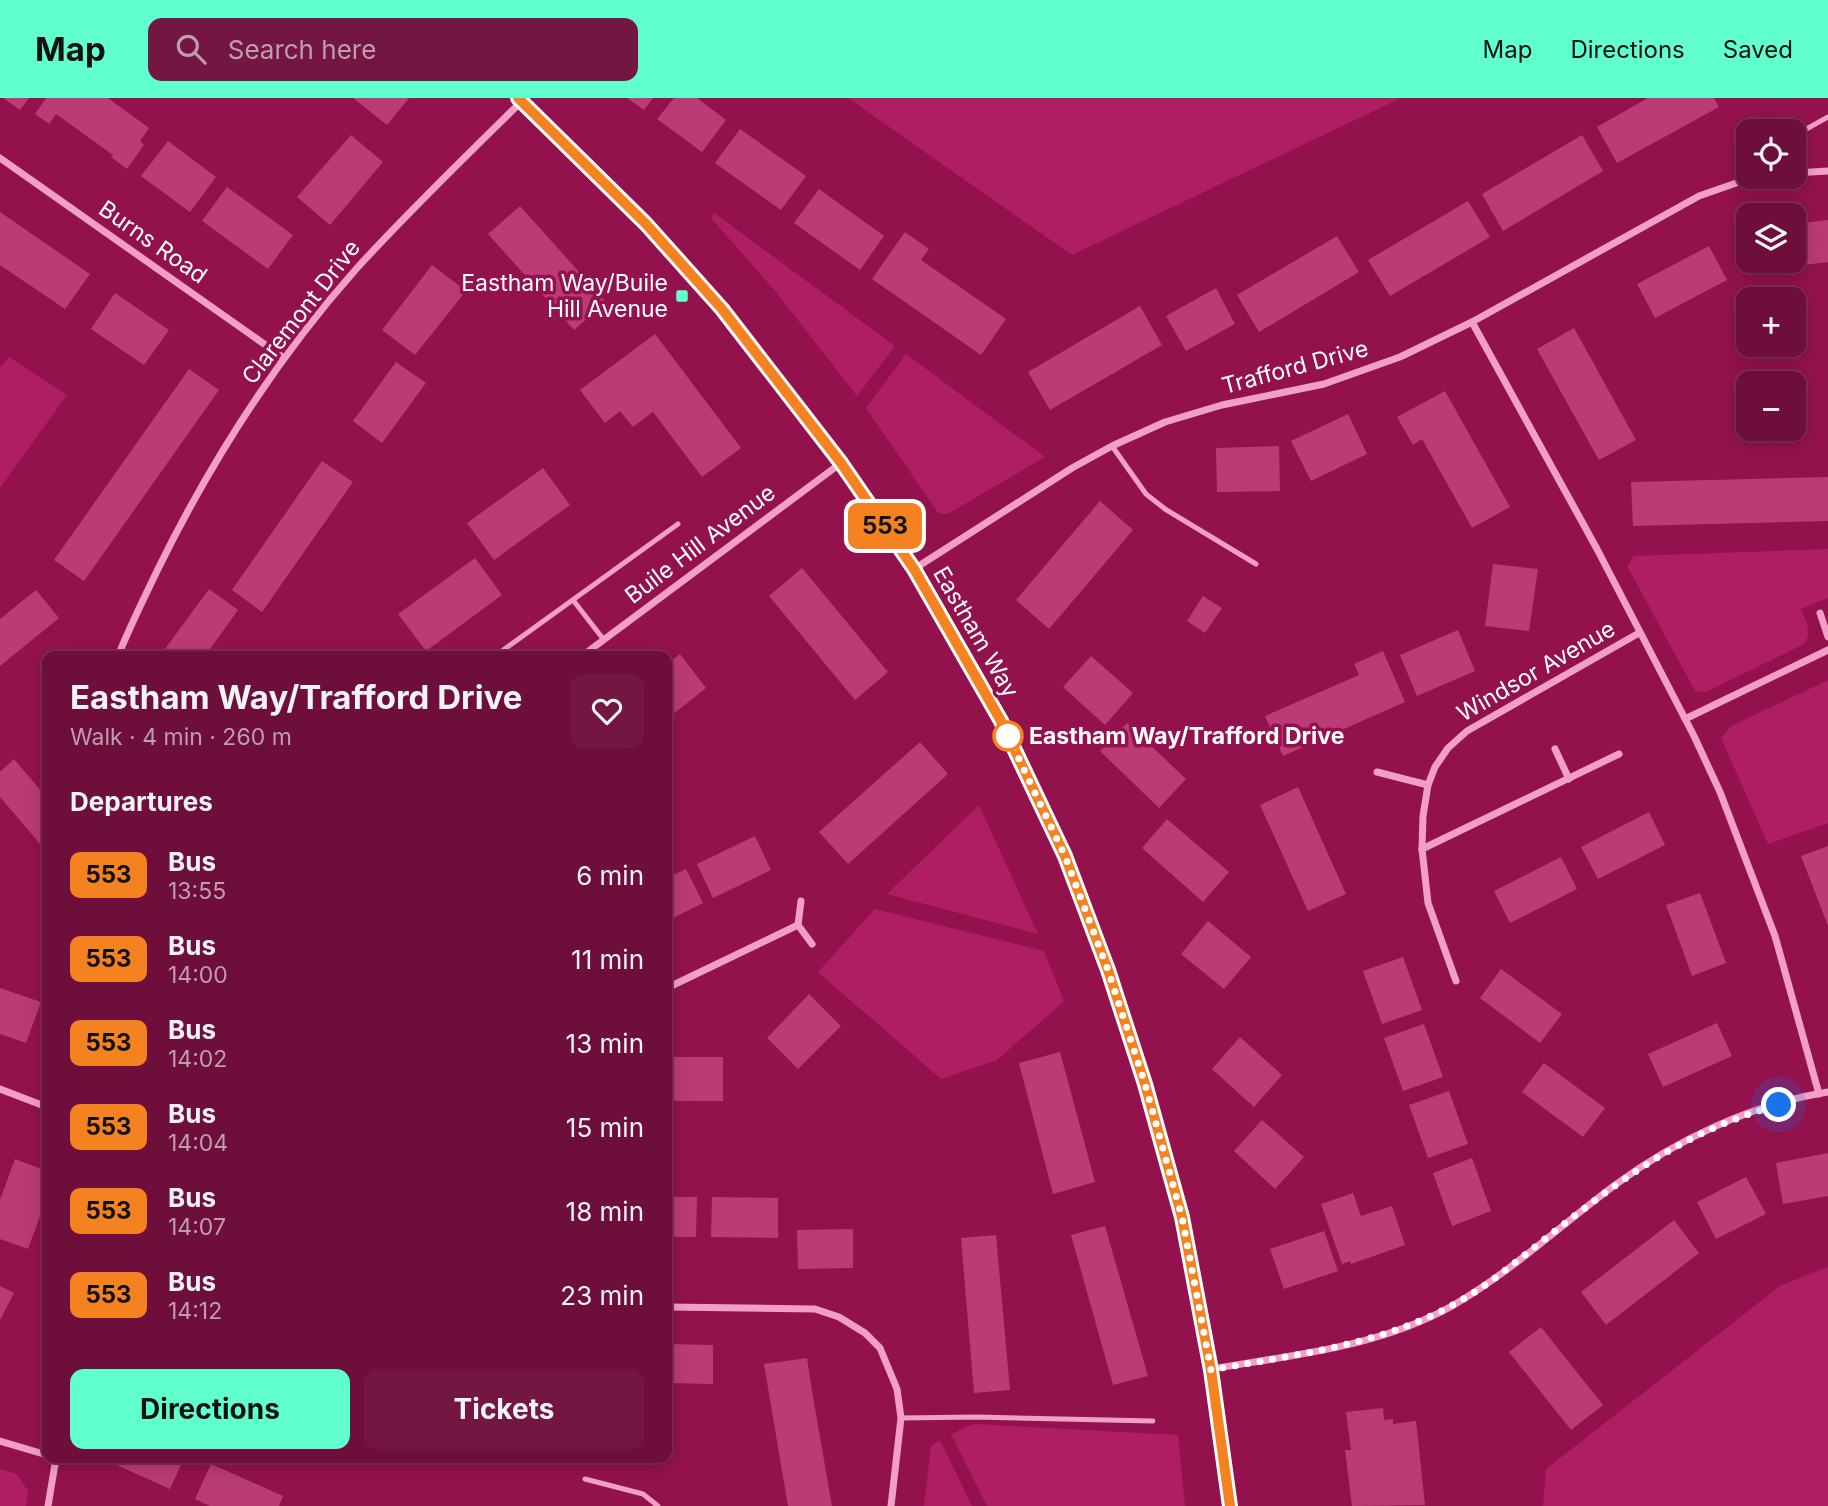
<!DOCTYPE html>
<meta charset="utf-8">
<style>
:root{--surface:#6e0e3a;--page:#731742;--text:#f1f3f6;--muted:#bf9caf;--line:#802e54;--accent:#61ffcd}
body{margin:0;font-family:Inter,sans-serif;background:var(--page);color:var(--text);height:100vh;display:flex;flex-direction:column;font-size:26px;white-space:nowrap}
*{box-sizing:border-box;margin:0}
p{font-size:23px;color:var(--muted)}
.icon{flex:none;width:38px;height:38px;fill:none;stroke:currentColor;stroke-width:2;stroke-linecap:round;stroke-linejoin:round}
.map{position:relative;flex:1;overflow:hidden}
.panel{position:absolute;left:42px;top:553px;width:630px;height:812px;display:flex;flex-direction:column;background:var(--surface);border-radius:14px;box-shadow:0 4px 18px #0003,0 0 0 2px var(--line)}
.panel>*{flex:none}
.badge{padding:0 14px;border-radius:10px;font-size:24px;line-height:46px}
.controls{position:absolute;left:1736px;top:21px;display:grid;gap:14px}
.controls a{display:grid;place-items:center;width:70px;height:70px;border-radius:14px;background:var(--surface);box-shadow:0 4px 18px #0003,0 0 0 2px var(--line);font-size:35px}
.you{position:absolute;width:35px;height:35px;margin:-18px;border:5px solid #fff;border-radius:50%;background:#1a73e8;box-shadow:0 0 0 10px #1a73e833}
.map>.badge{position:absolute;translate:-50% -50%;box-shadow:0 0 0 4px #fff}
h2{padding:0 28px;font-size:26px;line-height:63px}
.round{display:grid;place-items:center;flex:none;width:74px;height:74px;border-radius:14px;background:var(--page)}
.headline{display:flex;align-items:center;justify-content:space-between;height:119px;padding:0 28px}
h1{font-size:33px;font-weight:700;line-height:52px}
.button{display:flex;gap:14px;margin-top:auto;padding:14px 28px}
.button a{flex:1;height:80px;border-radius:14px;background:var(--accent);color:#111;font-size:28px;font-weight:700;line-height:80px;text-align:center}
.button a+a{background:var(--page);color:var(--text)}
ul{padding:0;list-style:none}
li{display:flex;align-items:center;gap:21px;height:84px;padding:0 28px}
li div{flex:1}
li b{display:block;font-size:26px}
li em{font-style:normal}
li .badge{min-width:77px;font-weight:700;text-align:center}
header{display:flex;align-items:center;gap:42px;box-sizing:border-box;height:98px;padding:0 35px;background:var(--accent);color:#111}
header strong{font-size:33px}
nav{display:flex;gap:38px;margin-inline-start:auto;font-size:24px}
.search{width:490px;height:63px;background:var(--page);display:flex;align-items:center;gap:18px;box-sizing:border-box;padding:0 24px;border-radius:14px;color:var(--muted);font-size:26px}
.map>svg:first-child{display:block}
.green{fill:#af1d63}
.building{fill:#bb3b77}
.lines{fill:none;stroke-linecap:round;stroke-linejoin:round}
.lane{stroke:#f29fc7;stroke-width:5}
.street{stroke:#f29fc7;stroke-width:7}
.secondary{stroke:#fccee3;stroke-width:14}
.line-casing{stroke:#fff;stroke-width:16}
.line{stroke:#f58220;stroke-width:10}
.walk{stroke:#fff;stroke-width:7;stroke-dasharray:0 12.6}
.poi-dot{fill:#61ffcd;stroke:#93124d;stroke-width:2.5}
.stop-dot{fill:#fff;stroke:#f58220;stroke-width:3.5}
.labels{text-anchor:middle;stroke-width:7;stroke-linejoin:round;paint-order:stroke}
.street-label{font-size:23px;fill:#fff;stroke:#93124d}
.poi-label{font-size:23px;fill:#fff;stroke:#93124d;text-anchor:end}
.stop-label{font-size:23px;font-weight:bold;fill:#fff;stroke:#93124d;text-anchor:start}
</style>
<header>
<strong>Map</strong>
<div class="search"><svg class="icon" aria-label="search" viewBox="0 0 24 24"><circle cx="10" cy="10" r="6"/><path d="M15 15l6 6"/></svg>Search here</div>
<nav><a>Map</a><a>Directions</a><a>Saved</a></nav>
</header>
<div class="map">
<svg width="1828" height="1408" viewBox="0 0 1828 1408">
<rect width="100%" height="100%" fill="#93124d"/>
<g class="green">
<polygon points="848,0 1401,0 1072,157"/>
<polygon points="714,115 895,248 857,298 776,194 711,120"/>
<polygon points="906,256 1045,359 948,416 939,416 866,310"/>
<polygon points="9,259 67,297 0,390 0,270"/>
<path d="M1828,451v49l-27,11c5,13 12,23 3,35l-98,48 -11,-1 -68,-125 7,-10z"/>
<polygon points="1828,582 1828,725 1768,746 1721,640 1731,628"/>
<polygon points="979,707 1038,836 887,796"/>
<polygon points="875,811 1044,853 1064,903 997,962 941,981 818,874"/>
<polygon points="1828,1169 1828,1408 1543,1408 1546,1371 1780,1188"/>
<polygon points="974,1326 1178,1337 1185,1408 987,1408 951,1336"/>
<polygon points="940,1342 972,1408 924,1408 931,1348"/>
<polygon points="0,1371 17,1376 28,1393 26,1408 0,1408"/>
</g>
<g class="building">
<polygon points="3,0 29,0 20,12"/>
<polygon points="46,0 108,0 149,30 140,43 144,47 127,71 111,59 113,57 56,16 49,26 35,16"/>
<polygon points="353,0 409,0 387,27"/>
<polygon points="627,0 653,0 644,12"/>
<polygon points="674,0 697,0 726,22 702,54 657,21"/>
<polygon points="1648,0 1714,0 1719,9 1617,65 1597,29"/>
<polygon points="740,31 806,78 781,112 715,65"/>
<polygon points="351,37 383,64 330,127 297,99"/>
<polygon points="1582,37 1603,73 1503,133 1482,96"/>
<polygon points="168,43 216,79 190,114 141,78"/>
<polygon points="227,89 293,137 268,171 202,123"/>
<polygon points="819,91 884,138 860,172 794,125"/>
<polygon points="1468,103 1490,139 1390,198 1368,162"/>
<polygon points="520,108 606,204 574,232 488,136"/>
<polygon points="0,114 90,176 65,211 0,167"/>
<polygon points="1828,122 1828,164 1741,175 1735,134 1748,132 1748,163 1794,163 1794,126"/>
<polygon points="905,134 929,151 921,162 1006,221 981,257 872,181"/>
<polygon points="1337,138 1359,174 1259,234 1237,197"/>
<polygon points="1709,148 1727,182 1655,220 1637,186"/>
<polygon points="432,167 466,193 415,257 382,232"/>
<polygon points="1216,190 1235,226 1186,253 1166,218"/>
<polygon points="115,195 169,232 144,267 91,231"/>
<polygon points="1140,208 1162,247 1050,312 1028,274"/>
<polygon points="1574,230 1636,342 1599,362 1537,251"/>
<polygon points="655,236 741,350 702,379 653,314 633,329 620,313 605,325 580,292"/>
<polygon points="396,264 426,285 382,345 353,323"/>
<polygon points="189,271 219,292 84,483 54,462"/>
<polygon points="1445,293 1510,409 1472,430 1422,341 1413,347 1397,319"/>
<polygon points="1348,316 1367,356 1311,383 1291,343"/>
<polygon points="1279,348 1280,393 1217,394 1216,350"/>
<polygon points="322,363 353,384 262,514 232,492"/>
<polygon points="543,370 570,407 494,462 467,425"/>
<polygon points="1828,379 1828,423 1633,428 1631,384"/>
<polygon points="1100,403 1133,432 1049,531 1016,502"/>
<polygon points="475,460 502,497 426,553 398,516"/>
<polygon points="1493,466 1538,471 1529,533 1485,528"/>
<polygon points="802,470 888,574 855,602 769,498"/>
<polygon points="209,491 238,512 205,558 175,558 165,551"/>
<polygon points="36,492 59,520 0,568 0,521"/>
<polygon points="1203,498 1222,510 1205,535 1187,523"/>
<polygon points="1458,532 1475,573 1417,598 1400,557"/>
<polygon points="1383,553 1405,604 1283,658 1265,618 1359,577 1354,566"/>
<polygon points="680,556 706,590 667,621 667,566"/>
<polygon points="1091,558 1133,595 1105,627 1063,589"/>
<polygon points="1127,625 1186,681 1159,710 1100,653"/>
<polygon points="920,644 948,676 848,766 819,734"/>
<polygon points="14,661 47,700 47,754 0,699 0,674"/>
<polygon points="1298,689 1346,796 1308,813 1260,707"/>
<polygon points="1649,714 1665,747 1598,781 1581,749"/>
<polygon points="1167,721 1229,774 1203,804 1142,750"/>
<polygon points="755,738 771,772 713,800 697,766"/>
<polygon points="1828,748 1828,828 1801,758"/>
<polygon points="1561,759 1577,791 1510,825 1494,793"/>
<polygon points="686,771 703,805 667,823 667,780"/>
<polygon points="1700,795 1726,865 1692,878 1666,807"/>
<polygon points="1208,823 1251,859 1224,891 1181,856"/>
<polygon points="1403,859 1422,912 1382,926 1363,873"/>
<polygon points="1501,871 1562,916 1540,945 1480,900"/>
<polygon points="0,890 41,904 26,945 0,936"/>
<polygon points="809,896 841,928 798,971 767,940"/>
<polygon points="1717,925 1732,958 1663,989 1648,956"/>
<polygon points="1424,926 1443,979 1403,993 1384,940"/>
<polygon points="1240,939 1282,977 1254,1009 1212,971"/>
<polygon points="1060,954 1095,1084 1053,1096 1019,965"/>
<rect x="667" y="959" width="56" height="44"/>
<polygon points="1544,965 1605,1010 1583,1039 1522,994"/>
<polygon points="1449,993 1468,1046 1428,1060 1409,1007"/>
<polygon points="1262,1022 1304,1059 1275,1091 1234,1053"/>
<polygon points="1828,1055 1828,1098 1783,1106 1776,1065"/>
<polygon points="1472,1060 1491,1113 1452,1128 1433,1075"/>
<polygon points="15,1061 47,1073 47,1099 28,1151 0,1141 0,1102"/>
<polygon points="1746,1079 1766,1116 1716,1141 1697,1104"/>
<polygon points="1353,1095 1361,1118 1392,1108 1405,1147 1351,1166 1350,1163 1342,1166 1321,1106"/>
<polygon points="667,1099 697,1099 696,1139 667,1139"/>
<polygon points="712,1099 778,1100 778,1140 711,1139"/>
<polygon points="1674,1122 1699,1155 1606,1227 1581,1194"/>
<polygon points="1105,1128 1148,1278 1113,1287 1071,1137"/>
<polygon points="853,1131 853,1170 798,1171 797,1132"/>
<polygon points="1324,1133 1338,1173 1284,1191 1270,1151"/>
<polygon points="996,1137 1010,1292 974,1295 961,1140"/>
<polygon points="0,1188 14,1195 0,1222"/>
<polygon points="1541,1229 1603,1307 1571,1332 1509,1254"/>
<polygon points="667,1246 713,1247 713,1286 667,1285"/>
<polygon points="807,1260 812,1293 832,1408 788,1408 781,1367 764,1266"/>
<polygon points="1383,1310 1384,1322 1393,1321 1393,1326 1416,1323 1425,1407 1352,1408 1345,1352 1351,1352 1346,1314"/>
<polygon points="101,1360 184,1360 170,1391"/>
<polygon points="211,1366 283,1398 279,1408 210,1408 195,1401"/>
</g>
<g class="lines">
<g class="lane">
<polyline points="1794,38 1828,19"/>
<polyline points="1112,348 1146,396 1165,411 1256,466"/>
<polyline points="573,502 604,542"/>
<polyline points="495,558 678,426"/>
<polyline points="901,1320 976,1319 1153,1323"/>
<polyline points="585,1381 643,1396 658,1408"/>
</g>
<g class="street">
<polyline points="0,60 284,260"/>
<polyline points="1794,75 1828,73"/>
<polyline points="1472,224 1597,451 1694,638 1720,694 1775,838 1819,996"/>
<polyline points="914,471 1072,370 1112,348 1165,324 1222,307 1324,286 1400,259 1472,224 1699,98 1742,83 1768,79"/>
<polyline points="1820,515 1828,539"/>
<path d="M118,558c12,-30 26,-58 40,-87 53,-108 119,-211 199,-301 53,-58 109,-112 165,-167"/>
<polyline points="582,558 841,365"/>
<polyline points="1685,621 1828,552"/>
<polyline points="1555,651 1569,681"/>
<polyline points="1377,674 1428,687"/>
<polyline points="1422,751 1619,656"/>
<polyline points="801,803 798,827 812,846"/>
<polyline points="1456,883 1428,805 1422,751 1423,718 1428,687 1435,669 1448,650 1467,633 1639,535"/>
<polyline points="667,890 798,827"/>
<polyline points="0,991 47,1009"/>
<polyline points="667,1209 815,1211 839,1219 865,1235 880,1250 897,1291 901,1320 891,1408"/>
<path d="M1211,1271c82,-14 168,-22 241,-63 59,-34 109,-81 163,-121 61,-45 137,-81 213,-93"/>
<polyline points="0,1343 47,1357"/>
<polyline points="48,1408 56,1360"/>
</g>
<polyline class="secondary" points="518,0 646,126 722,211 841,365 914,471 1001,623 1065,758 1108,872 1145,986 1182,1119 1211,1272 1230,1408"/>
</g>
<g class="lines">
<g class="line-casing">
<polyline id="line" points="518,0 646,126 722,211 841,365 914,471 1001,623 1065,758 1108,872 1145,986 1182,1119 1211,1272 1230,1408"/>
</g>
<use href="#line" class="line"/>
<path class="walk" d="M1008,638l57,120 43,114 37,114 37,133 29,153c81,-15 166,-24 240,-64 36,-19 67,-46 99,-71 74,-58 136,-105 229,-130"/>
</g>
<rect class="poi-dot" x="675" y="191" width="14" height="14" rx="3.5"/>
<circle class="stop-dot" cx="1008" cy="638" r="14"/>
<g class="labels">
<g class="street-label">
<text transform="translate(153 144) rotate(35)" y="8">Burns Road</text>
<text transform="translate(301 214) rotate(-52)" y="8">Claremont Drive</text>
<text transform="translate(1295 269) rotate(-15)" y="8">Trafford Drive</text>
<text transform="translate(700 446) rotate(-37)" y="8">Buile Hill Avenue</text>
<text transform="translate(976 534) rotate(60)" y="8">Eastham Way</text>
<text transform="translate(1536 573) rotate(-30)" y="8">Windsor Avenue</text>
</g>
<g class="poi-label">
<text x="668" y="193">Eastham Way/Buile<tspan x="668" dy="26">Hill Avenue</tspan></text>
</g>
<g class="stop-label">
<text x="1029" y="646">Eastham Way/Trafford Drive</text>
</g>
</g>
</svg>
<div class="controls">
<a><svg class="icon" aria-label="locate" viewBox="0 0 24 24"><circle cx="12" cy="12" r="6"/><path d="M12 2v4M12 18v4M2 12h4M18 12h4"/></svg></a>
<a><svg class="icon" aria-label="layers" viewBox="0 0 24 24"><path d="M12 4l9 5-9 5-9-5zM3 14l9 5 9-5"/></svg></a>
<a>+</a>
<a>−</a>
</div>
<div class="you" style="left:1779px;top:1007px"></div>
<b class="badge" style="left:885px;top:428px;background:#f58220;color:#111">553</b>
<section class="panel">
<div class="headline"><div><h1>Eastham Way/Trafford Drive</h1><p>Walk · 4 min · 260 m</p></div><a class="round"><svg class="icon" aria-label="heart" viewBox="0 0 24 24"><path d="M12 20l-8-8c-3-5 5-10 8-4 3-6 11-1 8 4z"/></svg></a></div>
<h2>Departures</h2>
<ul>
<li><span class="badge" style="background:#f58220;color:#111">553</span><div><b>Bus</b><p>13:55</p></div><em>6 min</em></li>
<li><span class="badge" style="background:#f58220;color:#111">553</span><div><b>Bus</b><p>14:00</p></div><em>11 min</em></li>
<li><span class="badge" style="background:#f58220;color:#111">553</span><div><b>Bus</b><p>14:02</p></div><em>13 min</em></li>
<li><span class="badge" style="background:#f58220;color:#111">553</span><div><b>Bus</b><p>14:04</p></div><em>15 min</em></li>
<li><span class="badge" style="background:#f58220;color:#111">553</span><div><b>Bus</b><p>14:07</p></div><em>18 min</em></li>
<li><span class="badge" style="background:#f58220;color:#111">553</span><div><b>Bus</b><p>14:12</p></div><em>23 min</em></li>
</ul>
<div class="button"><a>Directions</a><a>Tickets</a></div>
</section>
</div>
